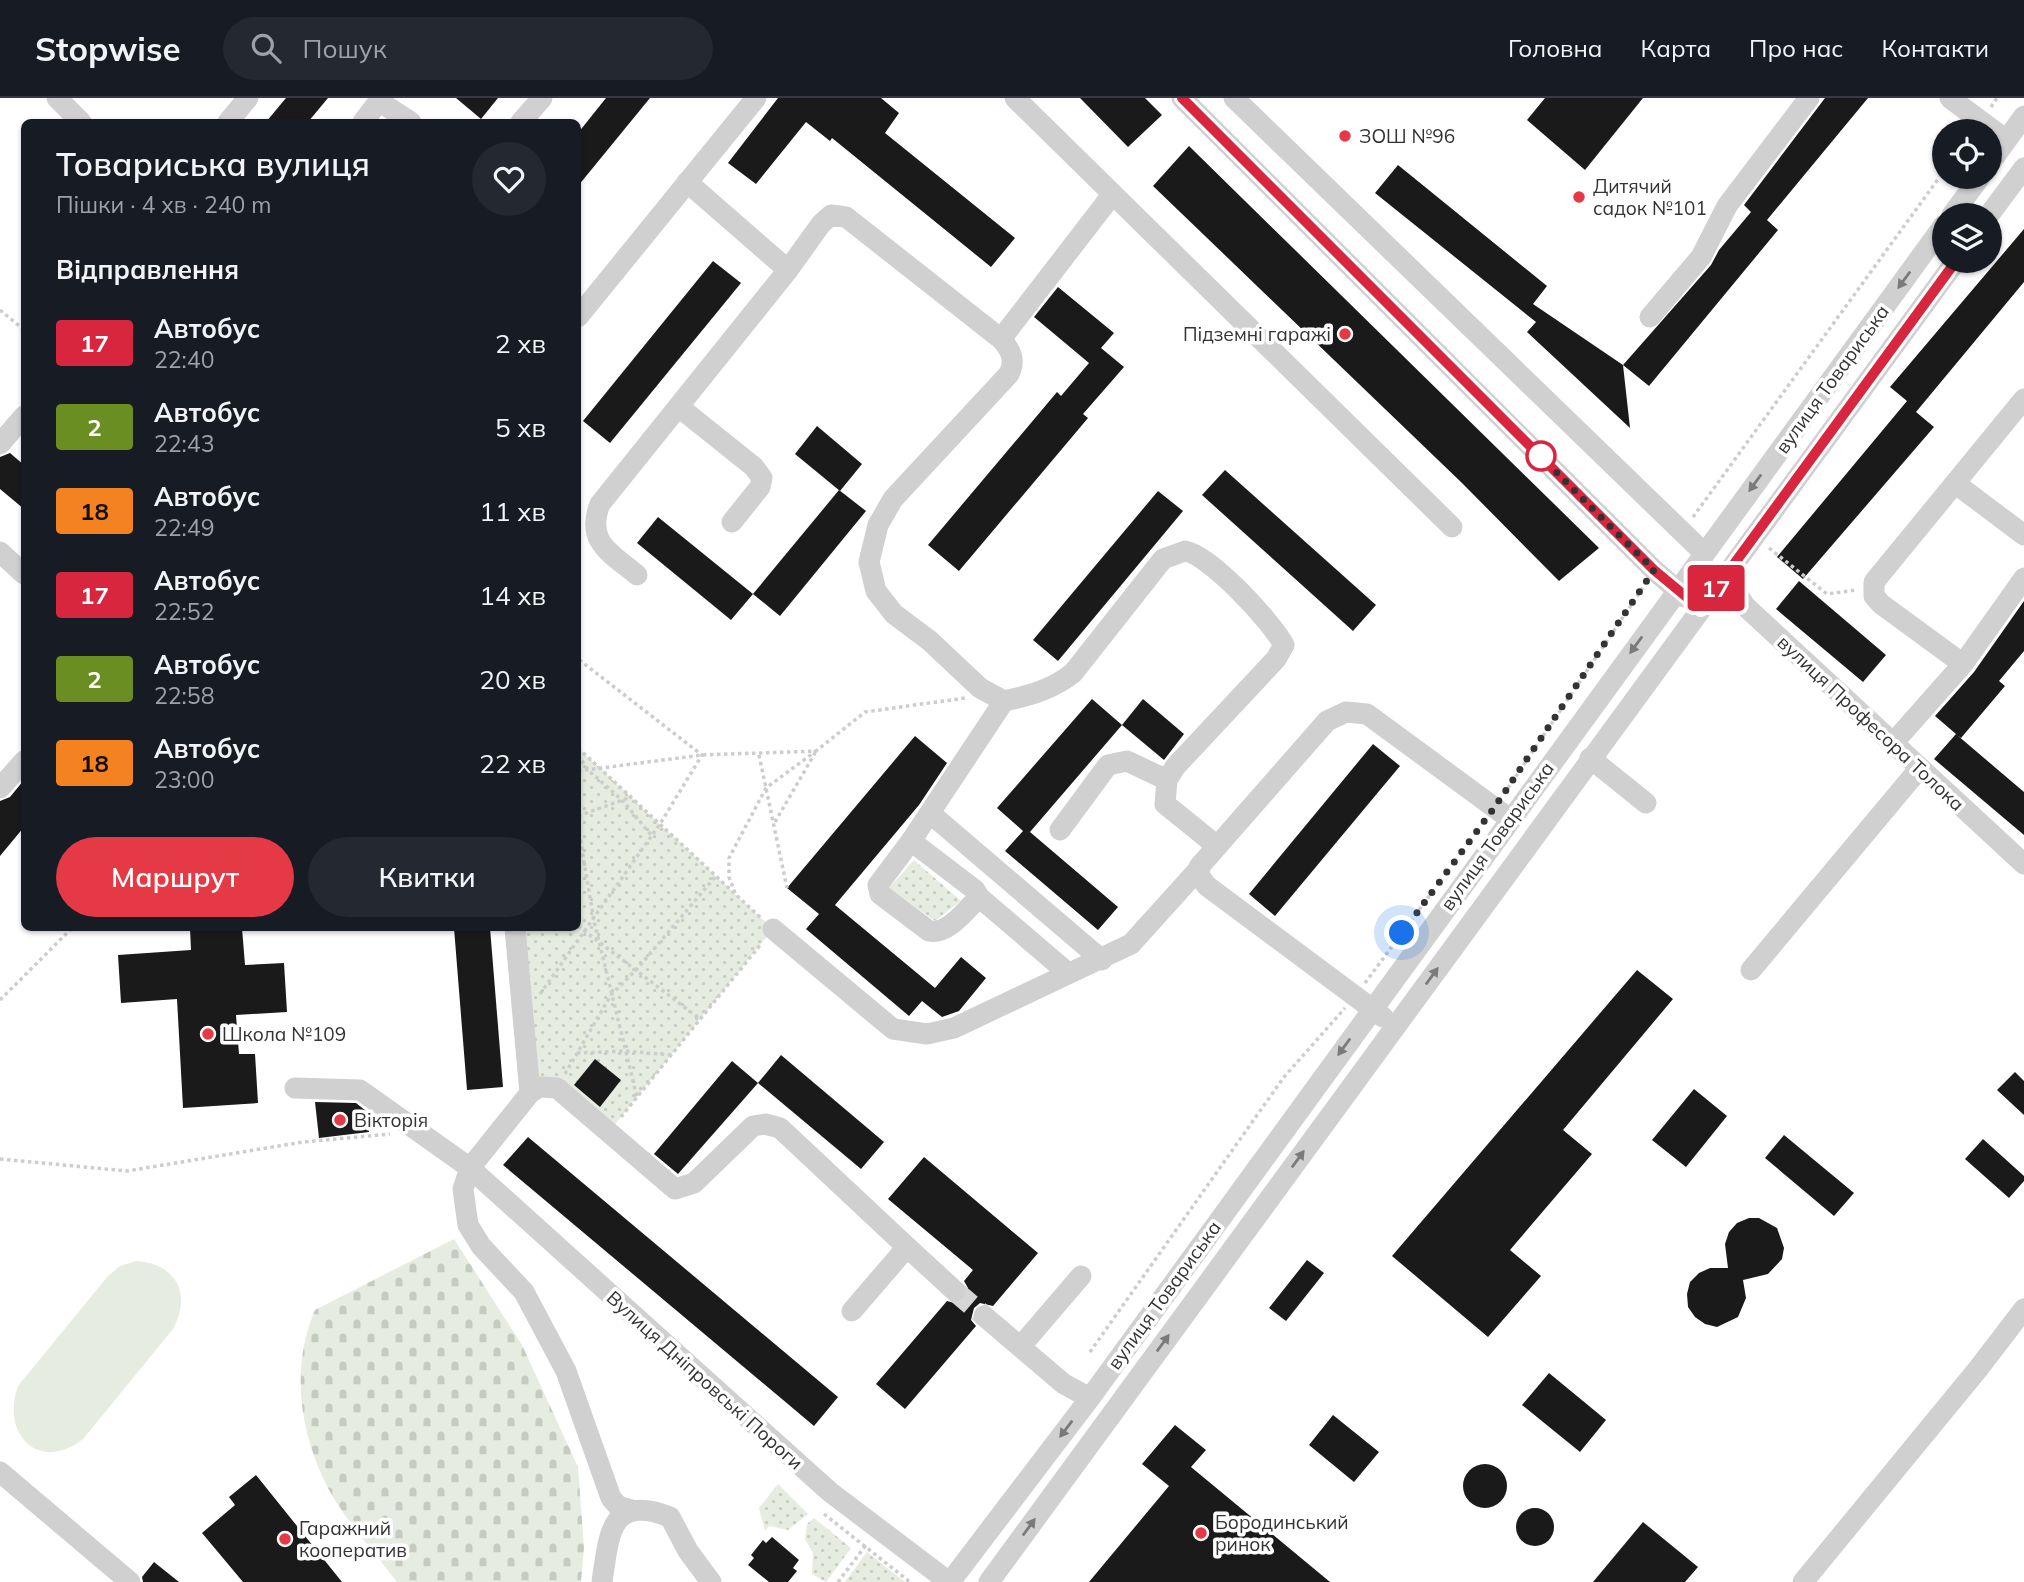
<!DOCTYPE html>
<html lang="uk">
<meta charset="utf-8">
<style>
:root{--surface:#171b24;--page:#242831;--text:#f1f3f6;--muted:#9ea1a6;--line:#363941;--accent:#e63946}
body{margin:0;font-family:Mulish,sans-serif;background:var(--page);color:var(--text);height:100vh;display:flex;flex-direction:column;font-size:26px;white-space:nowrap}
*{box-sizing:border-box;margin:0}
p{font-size:23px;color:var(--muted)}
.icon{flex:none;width:38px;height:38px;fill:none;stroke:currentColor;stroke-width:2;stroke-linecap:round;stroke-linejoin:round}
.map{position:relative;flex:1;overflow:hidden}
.panel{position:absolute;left:21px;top:21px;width:560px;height:812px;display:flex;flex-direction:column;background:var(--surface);border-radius:10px;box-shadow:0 2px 5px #0004}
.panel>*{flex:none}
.badge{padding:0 14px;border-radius:5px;font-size:24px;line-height:46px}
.buttons{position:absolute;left:1932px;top:21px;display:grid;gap:14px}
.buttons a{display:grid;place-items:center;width:70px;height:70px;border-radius:50%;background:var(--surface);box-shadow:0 2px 5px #0004;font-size:35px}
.you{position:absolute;width:35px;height:35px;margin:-18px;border:5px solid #fff;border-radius:50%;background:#1a73e8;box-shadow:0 0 0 10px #1a73e833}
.map>.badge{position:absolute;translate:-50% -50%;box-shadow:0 0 0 4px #fff}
h2{padding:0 35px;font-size:26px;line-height:63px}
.round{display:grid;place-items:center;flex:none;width:74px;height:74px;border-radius:37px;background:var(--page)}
.head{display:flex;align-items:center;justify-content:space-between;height:119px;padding:0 35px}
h1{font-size:33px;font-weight:600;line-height:52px}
.action{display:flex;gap:14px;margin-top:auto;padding:14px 35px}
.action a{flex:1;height:80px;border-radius:42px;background:var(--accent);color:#fff;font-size:28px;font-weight:600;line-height:80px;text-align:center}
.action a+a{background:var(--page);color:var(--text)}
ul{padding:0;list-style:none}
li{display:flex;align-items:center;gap:21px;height:84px;padding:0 35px}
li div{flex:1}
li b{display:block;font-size:26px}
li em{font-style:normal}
li .badge{min-width:77px;font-weight:700;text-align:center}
header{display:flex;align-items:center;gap:42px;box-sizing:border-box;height:98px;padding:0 35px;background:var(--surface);border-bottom:2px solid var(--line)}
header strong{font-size:33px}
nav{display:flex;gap:38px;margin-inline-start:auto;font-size:24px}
.search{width:490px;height:63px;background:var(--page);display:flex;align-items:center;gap:18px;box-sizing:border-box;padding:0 24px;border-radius:38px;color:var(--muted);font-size:26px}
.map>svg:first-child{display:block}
.grass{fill:url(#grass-dots)}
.cemetery{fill:url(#cemetery-stones)}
.pitch{fill:#e6ecdf}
.building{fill:#1a1a1a}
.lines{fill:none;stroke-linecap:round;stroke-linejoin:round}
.minor-tunnel{stroke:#d6d6d6;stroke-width:21;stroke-dasharray:21 10;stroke-linecap:butt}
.path{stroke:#cdcdcd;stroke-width:3.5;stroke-dasharray:3.5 3.5;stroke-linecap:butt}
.minor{stroke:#d0d0d0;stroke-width:21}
.oneway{fill:#7a7a7a}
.line-casing{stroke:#fff;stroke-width:16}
.line{stroke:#d7263d;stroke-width:10}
.walk{stroke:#333;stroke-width:7;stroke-dasharray:0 12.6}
.poi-dot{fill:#e63946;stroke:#fff;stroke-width:2.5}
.stop-dot{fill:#fff;stroke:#d7263d;stroke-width:3.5}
.labels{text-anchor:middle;stroke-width:7;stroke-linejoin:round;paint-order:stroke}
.poi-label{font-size:19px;fill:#333;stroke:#fff;text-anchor:start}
.street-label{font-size:19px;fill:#333;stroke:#fff}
</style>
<header>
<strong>Stopwise</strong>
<div class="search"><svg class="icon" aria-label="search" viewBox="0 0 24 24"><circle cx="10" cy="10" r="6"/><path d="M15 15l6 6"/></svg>Пошук</div>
<nav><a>Головна</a><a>Карта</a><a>Про нас</a><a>Контакти</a></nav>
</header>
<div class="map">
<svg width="2024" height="1484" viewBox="0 0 2024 1484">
<defs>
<pattern id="grass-dots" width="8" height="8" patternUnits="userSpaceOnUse" patternTransform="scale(1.75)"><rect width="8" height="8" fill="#e6ecdf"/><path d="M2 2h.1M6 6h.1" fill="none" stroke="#c6cbc0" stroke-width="1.8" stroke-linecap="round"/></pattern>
<pattern id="cemetery-stones" width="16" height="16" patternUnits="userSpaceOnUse" patternTransform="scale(1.75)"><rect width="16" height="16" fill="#e6ecdf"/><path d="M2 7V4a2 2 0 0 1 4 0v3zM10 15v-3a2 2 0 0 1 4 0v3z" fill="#c6cbc0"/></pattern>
</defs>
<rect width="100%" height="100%" fill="#fff"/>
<g class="grass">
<polygon points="578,650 773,831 608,1035 539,989 515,830 578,830"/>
<polygon points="914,762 961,803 935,823 889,790"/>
<polygon points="778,1386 808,1416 788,1432 769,1428 765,1433 759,1410"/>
<polygon points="814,1420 851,1450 826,1484 812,1476 813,1455 805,1441 807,1426"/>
<polygon points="867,1454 905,1484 845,1484"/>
</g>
<path class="cemetery" d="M454,1141l68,106 56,122 6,81 -3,34h-184c-22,-29 -57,-68 -72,-100 -26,-53 -34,-116 -10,-172z"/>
<path class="pitch" d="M136,1163c40,3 56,32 37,68l-89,109c-43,36 -84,-2 -66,-52l90,-110 12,-10z"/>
<g class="building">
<polygon points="286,0 328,0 308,24 266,24"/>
<polygon points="456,0 498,0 481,21"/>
<polygon points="606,0 650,0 578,88 578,35"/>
<polygon points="778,0 881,0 899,15 885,35 1015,140 991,169 832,40 830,43 806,24 756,86 728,65"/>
<polygon points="1080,0 1145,0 1162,17 1128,49"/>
<polygon points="1545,0 1643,0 1585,72 1527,22"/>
<polygon points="1825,0 1868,0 1767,122 1778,132 1649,288 1623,267 1711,167 1719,152 1751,114 1744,107"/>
<polygon points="1189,48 1599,450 1559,483 1462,385 1153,88"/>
<polygon points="1398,67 1547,188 1533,206 1623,267 1630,330 1527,234 1536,224 1375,95"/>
<polygon points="2024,131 2024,184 1916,314 1934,329 1803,481 1777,459 1907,303 1890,289"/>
<polygon points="713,163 741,185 610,345 583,323"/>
<polygon points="1058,189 1114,235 1101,250 1124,269 1083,316 1088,320 959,473 928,447 1057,294 1061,298 1089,265 1034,219"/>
<polygon points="817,328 862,366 840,393 795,356"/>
<polygon points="10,355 24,367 24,411 0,391 0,359"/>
<polygon points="1225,372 1376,507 1353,533 1202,397"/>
<polygon points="839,392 866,413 780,518 753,496"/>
<polygon points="1158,393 1183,413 1058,563 1033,542"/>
<polygon points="658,419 753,496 731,522 637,445"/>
<polygon points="1799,483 1886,557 1863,584 1776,511"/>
<polygon points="2024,503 2024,553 1999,583 2005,588 1961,640 1957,637 2024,694 2024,737 1934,661 1956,636 1935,618 1974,574"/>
<polygon points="1092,601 1122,627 1030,734 1118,809 1098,832 1005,753 1023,733 997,710"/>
<polygon points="1143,601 1184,636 1164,662 1122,627"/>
<polygon points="915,638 947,665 919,707 835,807 935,890 961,859 986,880 959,913 942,919 922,903 909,918 806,831 819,816 787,790"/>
<polygon points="1373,646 1400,668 1275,818 1249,796"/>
<polygon points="24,682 24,729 0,758 0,703 10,699"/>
<polygon points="190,830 242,830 245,867 284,865 287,914 236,917 239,956 255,956 258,1005 183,1010 177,901 121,905 118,857 191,852"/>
<polygon points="454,830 490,830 503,989 467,992"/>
<polygon points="1637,872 1673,901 1563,1032 1592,1056 1510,1152 1541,1178 1488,1239 1392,1158"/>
<polygon points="781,957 884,1044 861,1071 758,985"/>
<polygon points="595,961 621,982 600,1009 574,987"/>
<polygon points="732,963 758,985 678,1076 654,1056"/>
<polygon points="2015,974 2024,983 2024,1017 1997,992"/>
<polygon points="1694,991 1727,1018 1686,1069 1652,1042"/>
<polygon points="315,1004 356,1005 366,1013 369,1034 319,1040"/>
<polygon points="1784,1037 1854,1095 1834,1118 1765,1060"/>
<polygon points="528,1039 838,1299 814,1328 503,1067"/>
<polygon points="1983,1041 2024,1078 2024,1083 2009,1100 1965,1061"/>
<polygon points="924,1059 1038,1155 993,1208 980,1205 974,1210 971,1222 976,1228 905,1311 876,1286 947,1203 958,1206 965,1201 968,1190 964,1183 973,1172 888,1101"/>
<polygon points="1749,1120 1759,1120 1777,1130 1784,1150 1782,1161 1768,1176 1743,1182 1746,1200 1738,1219 1717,1229 1705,1226 1695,1219 1688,1209 1687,1196 1690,1184 1699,1175 1710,1170 1728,1170 1725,1146 1729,1134 1737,1125"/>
<polygon points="1307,1162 1324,1175 1286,1223 1269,1210"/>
<polygon points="1549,1275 1606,1322 1580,1354 1522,1307"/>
<polygon points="1333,1317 1379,1354 1354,1384 1309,1347"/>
<polygon points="1175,1327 1206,1352 1191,1369 1330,1484 1089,1484 1169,1388 1142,1366"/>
<circle cx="1485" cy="1388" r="22"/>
<polygon points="256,1377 342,1484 243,1484 202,1435 235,1407 229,1399"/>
<circle cx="1535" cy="1429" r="19"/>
<polygon points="1643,1424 1698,1469 1685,1484 1593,1484"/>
<polygon points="772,1439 799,1462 793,1470 797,1473 788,1484 769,1484 748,1467 754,1460 751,1457 763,1442 766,1445"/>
<polygon points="154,1464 179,1484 143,1484 142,1479"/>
</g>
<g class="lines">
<polyline class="minor-tunnel" points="955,1193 984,1218"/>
<g class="path">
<polyline points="1991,9 1997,0"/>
<polyline points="0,212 24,232"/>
<polyline points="1693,419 1944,73"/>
<polyline points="1769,450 1827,496 1856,492"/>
<polyline points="578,650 761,820"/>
<polyline points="578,657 588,672 622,702 652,738"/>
<polyline points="759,657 787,790"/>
<polyline points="578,673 702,657 816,653 865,614 965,600"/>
<polyline points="1504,696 1644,488"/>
<polyline points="578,718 631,699"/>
<polyline points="775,724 815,655"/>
<polyline points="578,728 594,823 637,999"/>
<polyline points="735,795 729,779 729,760 766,690 816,653"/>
<polyline points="578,828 700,921"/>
<polyline points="1365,885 1433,793"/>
<polyline points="540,896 660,726 702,657 578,561"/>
<polyline points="0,902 72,830"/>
<polyline points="577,955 625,953 671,957"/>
<polyline points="565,976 611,897 637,871 716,778"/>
<polyline points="621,1019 761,846"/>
<polyline points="0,1061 127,1073 303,1044 390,1036"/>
<polyline points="1090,1254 1284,979 1345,910"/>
<polyline points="824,1416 910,1484"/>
<polyline points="838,1484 866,1447"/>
</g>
<g class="minor">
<polyline points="57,0 81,24"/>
<polyline points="1015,0 1452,429"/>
<polyline points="1182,0 1654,472 1685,499"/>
<polyline points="1234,0 1704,455"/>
<polyline points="1950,0 2006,42"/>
<polyline points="228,24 248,0"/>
<polyline points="363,24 376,7 383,6 411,24"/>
<polyline points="521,24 542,0"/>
<polyline points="1990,65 2024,18"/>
<polyline points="687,84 788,172"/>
<polyline points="1952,117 1980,79"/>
<polyline points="1989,117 2024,70"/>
<polyline points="578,219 756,0"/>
<polyline points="1650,219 1701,159 1727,108 1809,0"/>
<polyline points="1001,241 1112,97"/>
<polyline points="679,309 754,369 762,380 760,389 732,424"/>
<polyline points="0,346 24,318"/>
<polyline points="1956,386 2024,437"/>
<polyline points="0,454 24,476"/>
<path d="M637,477c-26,-22 -52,-33 -37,-71l188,-234 33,-46 10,-9 15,2 155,122c10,11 15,21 8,35l-116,125 -15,26 -9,37 7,29 18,23 36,27 50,47 24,13c25,-5 49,-12 69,-28l90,-114 22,-8c25,4 86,70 99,94l-8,14 -101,108 -8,13 -2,24 52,42"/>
<polyline points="1726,477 1745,508 2024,766"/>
<polyline points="1963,566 2024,480"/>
<polyline points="1894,644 1963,566 1881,506 1874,498 1874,484 2024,301"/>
<polyline points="1590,660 1646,705"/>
<polyline points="0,690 24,663"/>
<polyline points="931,716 1102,862"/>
<polyline points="1060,732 1108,667 1127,663 1167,682"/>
<polyline points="911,743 1004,603"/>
<path d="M979,799l-4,-7 -64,-49 -33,44 2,9 49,37c19,4 38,-22 50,-34l89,76"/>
<polyline points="515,830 530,995"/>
<polyline points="773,831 893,931 927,936 954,930 1131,846 1197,773"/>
<polyline points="1751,872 1919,671"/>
<polyline points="1383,919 1207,788 1200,779 1199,769 1327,623 1346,614 1367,616 1510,721"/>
<polyline points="295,990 360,992 470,1070 830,1394 949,1484"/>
<polyline points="907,1149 955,1193"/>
<polyline points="984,1218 1064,1286 1090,1300"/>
<polyline points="1021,1248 1081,1178"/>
<polyline points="0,1374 130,1484"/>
<polyline points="632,1412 618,1408 611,1400 566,1273 524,1194 481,1148 468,1127 463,1091 470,1070 530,995 539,989 557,990 675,1091 694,1085 753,1028 765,1026 780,1030 907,1149 852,1213"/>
<path d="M602,1484c7,-46 7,-89 68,-65l18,34 23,31"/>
<polyline points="950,1484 1090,1300 1944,127"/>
<polyline points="989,1484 1956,163"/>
<polyline points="1803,1484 1978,1271 2024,1211"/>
</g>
</g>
<defs><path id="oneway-solid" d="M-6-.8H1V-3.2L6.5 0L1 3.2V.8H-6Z" transform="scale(1.75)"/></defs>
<g class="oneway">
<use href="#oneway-solid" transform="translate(1904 182) rotate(126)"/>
<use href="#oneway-solid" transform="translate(1755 385) rotate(126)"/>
<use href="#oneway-solid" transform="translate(1636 547) rotate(126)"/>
<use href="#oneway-solid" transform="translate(1432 878) rotate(-54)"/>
<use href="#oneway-solid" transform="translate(1344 949) rotate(126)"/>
<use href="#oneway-solid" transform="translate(1298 1061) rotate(-54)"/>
<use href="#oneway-solid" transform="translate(1163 1245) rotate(-54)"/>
<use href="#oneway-solid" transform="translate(1066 1331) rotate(127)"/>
<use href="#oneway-solid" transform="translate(1029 1429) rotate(-54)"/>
</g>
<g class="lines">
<g class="line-casing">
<polyline id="line" points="1182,0 1654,472 1701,511 1956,163"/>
</g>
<use href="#line" class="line"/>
<polyline class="walk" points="1402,835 1494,710 1654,472 1536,354 1541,358"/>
</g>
<g class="poi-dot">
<circle cx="1345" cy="38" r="7"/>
<circle cx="1579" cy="99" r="7"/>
<circle cx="1345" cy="236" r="7"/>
<circle cx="208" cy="936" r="7"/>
<circle cx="340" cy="1022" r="7"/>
<circle cx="1201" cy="1435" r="7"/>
<circle cx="285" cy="1441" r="7"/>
</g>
<circle class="stop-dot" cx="1541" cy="358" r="14"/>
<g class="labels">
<g class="poi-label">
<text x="1359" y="45">ЗОШ №96</text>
<text x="1593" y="95">Дитячий<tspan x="1593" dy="22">садок №101</tspan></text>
<text x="1331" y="243" text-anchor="end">Підземні гаражі</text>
<text x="222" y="943">Школа №109</text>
<text x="354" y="1029">Вікторія</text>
<text x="1215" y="1431">Бородинський<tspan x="1215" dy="22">ринок</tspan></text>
<text x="299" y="1437">Гаражний<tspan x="299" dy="22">кооператив</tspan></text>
</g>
<g class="street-label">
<text transform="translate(1832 281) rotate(-54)" y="7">вулиця Товариська</text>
<text transform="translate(1871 625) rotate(43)" y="7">вулиця Професора Толока</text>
<text transform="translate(1497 738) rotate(-54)" y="7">вулиця Товариська</text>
<text transform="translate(1164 1197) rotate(-54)" y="7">вулиця Товариська</text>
<text transform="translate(705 1282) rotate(42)" y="7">Вулиця Дніпровські Пороги</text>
</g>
</g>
</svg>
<div class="buttons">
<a><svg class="icon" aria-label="locate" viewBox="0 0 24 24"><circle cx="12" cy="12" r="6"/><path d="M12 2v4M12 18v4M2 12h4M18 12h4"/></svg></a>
<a><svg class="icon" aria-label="layers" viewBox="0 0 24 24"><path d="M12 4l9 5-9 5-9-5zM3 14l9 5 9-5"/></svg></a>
</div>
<div class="you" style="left:1402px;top:835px"></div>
<b class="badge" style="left:1716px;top:490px;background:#d7263d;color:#fff">17</b>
<section class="panel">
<div class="head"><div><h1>Товариська вулиця</h1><p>Пішки · 4 хв · 240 m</p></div><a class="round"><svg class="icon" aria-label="heart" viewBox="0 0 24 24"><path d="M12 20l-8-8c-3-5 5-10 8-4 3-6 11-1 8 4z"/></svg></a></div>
<h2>Відправлення</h2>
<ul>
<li><span class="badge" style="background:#d7263d;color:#fff">17</span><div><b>Автобус</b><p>22:40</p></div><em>2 хв</em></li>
<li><span class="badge" style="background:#6b8e23;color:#fff">2</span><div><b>Автобус</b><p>22:43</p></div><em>5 хв</em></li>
<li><span class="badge" style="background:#f58220;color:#111">18</span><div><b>Автобус</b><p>22:49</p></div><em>11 хв</em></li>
<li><span class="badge" style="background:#d7263d;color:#fff">17</span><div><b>Автобус</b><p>22:52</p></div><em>14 хв</em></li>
<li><span class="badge" style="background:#6b8e23;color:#fff">2</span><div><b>Автобус</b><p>22:58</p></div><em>20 хв</em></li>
<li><span class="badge" style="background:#f58220;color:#111">18</span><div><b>Автобус</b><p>23:00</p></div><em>22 хв</em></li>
</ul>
<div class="action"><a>Маршрут</a><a>Квитки</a></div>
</section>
</div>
